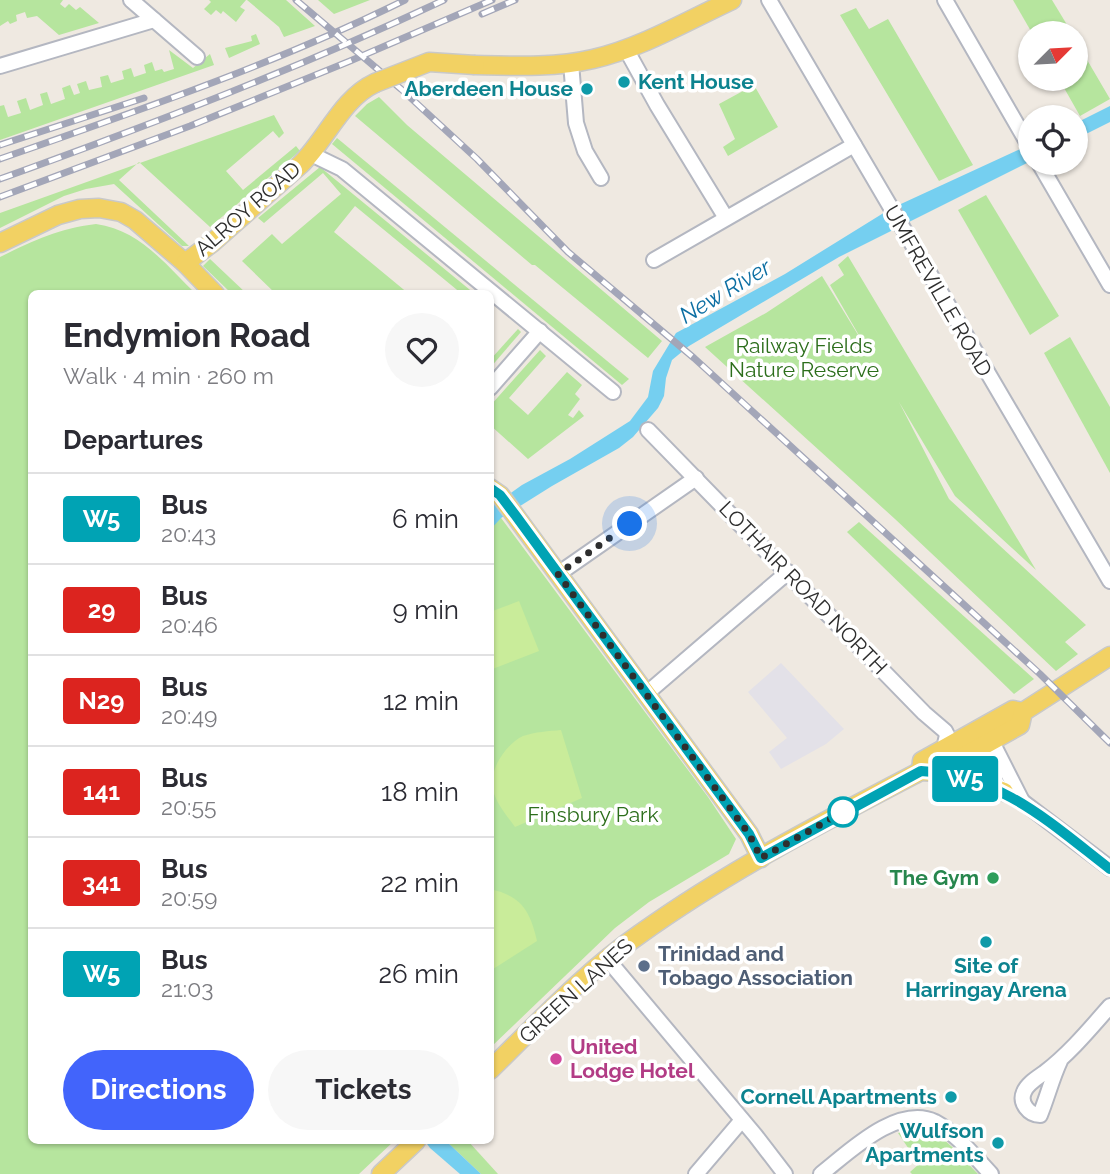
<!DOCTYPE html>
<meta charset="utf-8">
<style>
:root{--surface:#fff;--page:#f7f7f7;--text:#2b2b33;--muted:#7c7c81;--line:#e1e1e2;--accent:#4264fb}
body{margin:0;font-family:Raleway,sans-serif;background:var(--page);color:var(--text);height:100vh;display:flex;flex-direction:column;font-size:26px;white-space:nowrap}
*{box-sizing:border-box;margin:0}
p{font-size:23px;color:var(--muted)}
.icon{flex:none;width:38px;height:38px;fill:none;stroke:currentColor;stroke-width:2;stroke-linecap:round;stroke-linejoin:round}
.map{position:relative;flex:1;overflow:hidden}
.sheet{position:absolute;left:28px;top:290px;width:466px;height:854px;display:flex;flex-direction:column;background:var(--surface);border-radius:10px;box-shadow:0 2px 5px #0004}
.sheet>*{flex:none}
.badge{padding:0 14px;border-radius:5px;font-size:24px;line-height:46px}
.needle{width:46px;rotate:66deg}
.fabs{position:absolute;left:1018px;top:21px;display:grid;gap:14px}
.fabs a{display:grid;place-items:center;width:70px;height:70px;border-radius:50%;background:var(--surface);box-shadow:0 2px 5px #0004;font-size:35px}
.you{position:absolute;width:35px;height:35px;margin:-18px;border:5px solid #fff;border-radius:50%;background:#1a73e8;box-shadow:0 0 0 10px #1a73e833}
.map>.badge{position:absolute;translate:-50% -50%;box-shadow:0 0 0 4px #fff}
h2{padding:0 35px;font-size:26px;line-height:63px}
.round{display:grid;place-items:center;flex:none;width:74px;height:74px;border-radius:37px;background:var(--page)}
.headline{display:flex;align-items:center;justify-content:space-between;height:119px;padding:0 35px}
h1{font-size:33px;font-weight:700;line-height:52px}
.action{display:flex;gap:14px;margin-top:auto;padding:14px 35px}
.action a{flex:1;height:80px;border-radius:42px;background:var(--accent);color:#fff;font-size:28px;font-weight:700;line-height:80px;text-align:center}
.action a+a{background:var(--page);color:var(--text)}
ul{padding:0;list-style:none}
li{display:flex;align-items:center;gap:21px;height:91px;padding:0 35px;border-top:2px solid var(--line)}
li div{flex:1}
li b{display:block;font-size:26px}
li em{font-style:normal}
li .badge{min-width:77px;font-weight:700;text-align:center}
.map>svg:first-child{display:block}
.industrial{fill:#e3e1e8}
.green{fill:#b6e59e}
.pitch{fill:#c9ec9a}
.water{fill:#75cff0}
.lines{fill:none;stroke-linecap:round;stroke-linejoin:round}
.minor-casing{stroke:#b4b7c1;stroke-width:18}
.major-casing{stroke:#c9c9c9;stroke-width:21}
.minor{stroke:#fff;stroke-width:14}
.major{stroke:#f2d163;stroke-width:18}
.rail-casing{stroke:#a3a6b8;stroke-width:7}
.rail{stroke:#fff;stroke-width:4.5;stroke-dasharray:13;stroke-linecap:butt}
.major-bridge-casing{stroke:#c9c9c9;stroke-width:21;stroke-linecap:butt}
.major-bridge{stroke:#f2d163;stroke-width:18}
.line-casing{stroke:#fff;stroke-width:16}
.line{stroke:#00a3b4;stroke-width:10}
.walk{stroke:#2e2e2e;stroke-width:7;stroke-dasharray:0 12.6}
.culture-dot{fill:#0f9aa8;stroke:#fff;stroke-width:2.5}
.stop-dot{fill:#fff;stroke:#00a3b4;stroke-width:3.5}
.leisure-dot{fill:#2e9e5b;stroke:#fff;stroke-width:2.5}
.service-dot{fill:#5c6f8a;stroke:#fff;stroke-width:2.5}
.hotel-dot{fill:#d1479c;stroke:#fff;stroke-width:2.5}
.labels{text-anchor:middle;stroke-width:7;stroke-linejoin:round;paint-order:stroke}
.culture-label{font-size:21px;font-weight:bold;fill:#0d838f;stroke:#fff;text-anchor:end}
.street-label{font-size:21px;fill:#2e2e2e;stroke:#fff}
.park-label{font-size:21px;fill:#2c6e1b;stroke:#fff}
.leisure-label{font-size:21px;font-weight:bold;fill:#27864d;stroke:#fff;text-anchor:end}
.service-label{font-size:21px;font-weight:bold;fill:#4e5e75;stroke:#fff;text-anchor:start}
.hotel-label{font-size:21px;font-weight:bold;fill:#b23c85;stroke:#fff;text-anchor:start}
.water-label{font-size:23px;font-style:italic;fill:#0d6fa3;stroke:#fff}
</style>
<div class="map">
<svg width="1110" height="1174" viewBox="0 0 1110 1174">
<rect width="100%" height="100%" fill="#efe9e1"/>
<polygon class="industrial" points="781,663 844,729 826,744 781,769 769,752 787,738 748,692"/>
<g class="green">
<polygon points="0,0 63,0 60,4 65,8 69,4 76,10 80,7 99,23 59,35 37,16 27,18 25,12 16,15 17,21 10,24 8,21 0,26"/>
<polygon points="209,0 246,0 240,7 245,10 236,22 223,11 221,14 216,10 211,15 204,9 211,2"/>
<polygon points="247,0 286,0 315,26 284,37 279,27"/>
<polygon points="318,0 370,0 334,14"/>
<polygon points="1013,0 1052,0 1072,33 1032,33"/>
<polygon points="856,8 869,29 888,19 973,165 939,181 840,15"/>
<polygon points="256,34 260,44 229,58 225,48 252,41 251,36"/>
<polygon points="1076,41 1110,99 1080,116 1059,79 1076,79"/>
<polygon points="169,50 193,68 210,54 214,65 0,140 0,106 4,105 8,117 21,113 17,101 26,98 30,110 43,105 40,94 47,92 51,104 65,99 62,88 70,85 74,95 80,93 77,84 86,81 89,90 102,87 100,77 108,75 111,83 124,79 122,71 131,68 134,77 146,73 144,65 152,62 155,71 162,69 164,72 174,69"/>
<polygon points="754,85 778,127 728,156 723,147 735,139 719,104"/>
<polygon points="379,97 407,125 662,341 648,358 535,265 532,265 355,116 367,104"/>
<polygon points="274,115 284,133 279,138 273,131 226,171 243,190 296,146 300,151 210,227 139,162 119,180 189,246 182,246 114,184 86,189 64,196 0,228 0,213"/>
<polygon points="337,138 629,379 622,385 332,144"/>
<polygon points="320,167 475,294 462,294 355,206 334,232 409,294 276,294 242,261 272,234 282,244 341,194 323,173 264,223 258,218"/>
<polygon points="986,195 1059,316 1030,335 958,210"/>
<path d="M96,224c44,6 70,41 100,70h-164v847h362l-35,33h-359v-917c35,-17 57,-28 96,-33z"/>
<polygon points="848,256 1036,570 955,496 899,402 949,499 1086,625 1065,642 1078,654 1056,671 895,519 705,347 766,313 822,276 868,351 830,285 844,275 838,265"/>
<polygon points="210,259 247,294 232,294 203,266"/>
<polygon points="518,329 521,332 490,368 490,360"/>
<polygon points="1070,337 1110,407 1110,473 1044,353"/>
<polygon points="540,350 546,356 509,398 528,415 567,372 582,385 575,394 580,399 568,415 573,418 579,410 584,416 528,459 490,425 490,406"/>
<polygon points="490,503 708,797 736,839 729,854 649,902 615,928 490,1048"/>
<polygon points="859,522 1034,679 1014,694 847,532"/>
<path d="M914,1129c27,-1 46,27 64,45h-66l-2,-2 9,-8 -21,-31z"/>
<polygon points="446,1141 468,1141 498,1174 481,1174"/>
</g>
<g class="pitch">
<polygon points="519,601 539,651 490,670 490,612"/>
<path d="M561,730l21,68 -67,29c-8,-11 -19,-24 -22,-37 -5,-20 13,-46 30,-54 12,-4 26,-5 38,-6z"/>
<path d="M490,889c32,7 40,22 47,52l-47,30z"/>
</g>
<g class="water">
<polygon points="1110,106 1110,122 1076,139 1076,123"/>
<polygon points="1031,144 1031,161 839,257 689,346 672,360 666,378 664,396 658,408 633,437 619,448 552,486 501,518 490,530 490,508 522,485 570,459 630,421 648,397 653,371 676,333 785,274 890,209"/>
<polygon points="425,1141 446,1141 481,1174 460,1174 430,1148"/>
</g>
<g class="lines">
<g class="minor-casing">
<g id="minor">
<polyline points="131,0 197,57"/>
<polyline points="769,0 1110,581"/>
<polyline points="945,0 1031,149"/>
<polyline points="626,49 657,105 726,218"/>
<polyline points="571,63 576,123 585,151 601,178"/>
<polyline points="0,66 154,20"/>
<polyline points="311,154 342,169 613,392"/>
<polyline points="1039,163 1110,285"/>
<polyline points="654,260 854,145"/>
<polyline points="490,388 540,331"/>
<polyline points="648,430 924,713 945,731 947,735 944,749"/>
<polyline points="558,574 696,478"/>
<polyline points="646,694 788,572"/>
<polyline points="987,732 1022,801"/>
<polyline points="971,741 982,766 1004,792 1023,802 1110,868"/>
<polyline points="608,960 755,1135 785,1174"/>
<path d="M1060,1061c-8,17 -13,37 -20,54 -11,0 -21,-12 -16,-23 3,-8 13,-14 20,-19 25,-19 45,-43 66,-67"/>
<polyline points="696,1174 742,1120"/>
<path d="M821,1174c27,-21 76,-70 114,-52 22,12 39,34 56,52"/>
</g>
</g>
<g class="major-casing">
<g id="major">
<path d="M475,65c39,1 80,3 118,-6 48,-11 94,-38 139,-59"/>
<polyline points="0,243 58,215 80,209 99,208 121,212 135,220 185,263 215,294"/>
<path d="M185,263l28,-21 87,-77c27,-26 41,-66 75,-82"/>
<polyline points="490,488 500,495 749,834 761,858"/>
<polyline points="921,771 922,761 1013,710 1023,712"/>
<polyline points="936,772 977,782 1004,792"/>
<path d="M490,1070c48,-47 95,-98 150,-136 88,-63 185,-113 281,-163l15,1 84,-47 3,-13 87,-56"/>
<polyline points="381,1174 416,1141"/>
</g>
</g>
<use href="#minor" class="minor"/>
<use href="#major" class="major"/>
<g class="rail-casing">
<g id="rail">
<polyline points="296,0 401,89 477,159 568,252 694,358 1040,674 1110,743"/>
<polyline points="482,14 515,0"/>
<polyline points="0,145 144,98"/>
<path d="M0,159c137,-48 275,-95 405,-159"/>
<path d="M0,179c150,-54 299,-111 444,-179"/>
<polyline points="0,197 190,126 350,61 492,0"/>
</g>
</g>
<use href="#rail" class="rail"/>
<g class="major-bridge-casing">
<polyline id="major-bridge" points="375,83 429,62 475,65"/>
</g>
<use href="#major-bridge" class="major-bridge"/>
</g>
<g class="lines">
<g class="line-casing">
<path id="line" d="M490,488l10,7 16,21 233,318 12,24 160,-87c81,5 128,51 189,98"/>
</g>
<use href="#line" class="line"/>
<polyline class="walk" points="630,524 558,574 749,834 761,858 843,812"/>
</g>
<g class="culture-dot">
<circle cx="624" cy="82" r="7"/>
<circle cx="587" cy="89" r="7"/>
<circle cx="986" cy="942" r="7"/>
<circle cx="951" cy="1097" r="7"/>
<circle cx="998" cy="1143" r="7"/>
</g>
<circle class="stop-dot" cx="843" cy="812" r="14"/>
<circle class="leisure-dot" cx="993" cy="878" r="7"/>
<circle class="service-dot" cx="644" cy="966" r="7"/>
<circle class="hotel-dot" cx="556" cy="1059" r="7"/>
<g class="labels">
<g class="culture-label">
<text x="638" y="89" text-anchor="start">Kent House</text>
<text x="573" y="96">Aberdeen House</text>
<text x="986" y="973" text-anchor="middle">Site of<tspan x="986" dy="24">Harringay Arena</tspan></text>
<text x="937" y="1104">Cornell Apartments</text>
<text x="984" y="1138">Wulfson<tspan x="984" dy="24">Apartments</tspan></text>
</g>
<g class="street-label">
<text transform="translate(248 209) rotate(-41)" y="7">ALROY ROAD</text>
<text transform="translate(938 291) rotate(60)" y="7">UMFREVILLE ROAD</text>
<text transform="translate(803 588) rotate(46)" y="7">LOTHAIR ROAD NORTH</text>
<text transform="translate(576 991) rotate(-42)" y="7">GREEN LANES</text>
</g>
<g class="park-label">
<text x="804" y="353">Railway Fields<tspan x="804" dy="24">Nature Reserve</tspan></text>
<text x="593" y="822">Finsbury Park</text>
</g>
<g class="leisure-label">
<text x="979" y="885">The Gym</text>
</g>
<g class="service-label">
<text x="658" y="961">Trinidad and<tspan x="658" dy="24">Tobago Association</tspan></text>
</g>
<g class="hotel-label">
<text x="570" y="1054">United<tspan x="570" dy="24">Lodge Hotel</tspan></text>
</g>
<g class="water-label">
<text transform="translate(725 291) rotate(-31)" y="8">New River</text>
</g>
</g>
</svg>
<div class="fabs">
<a><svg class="needle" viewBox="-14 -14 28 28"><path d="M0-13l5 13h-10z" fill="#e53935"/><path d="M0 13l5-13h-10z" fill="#7c7c81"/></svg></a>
<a><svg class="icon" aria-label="locate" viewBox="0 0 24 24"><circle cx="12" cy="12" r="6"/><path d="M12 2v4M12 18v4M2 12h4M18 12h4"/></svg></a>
</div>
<div class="you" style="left:630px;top:524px"></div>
<b class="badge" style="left:965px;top:779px;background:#00a3b4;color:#fff">W5</b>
<section class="sheet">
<div class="headline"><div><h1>Endymion Road</h1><p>Walk · 4 min · 260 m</p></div><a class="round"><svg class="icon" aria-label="heart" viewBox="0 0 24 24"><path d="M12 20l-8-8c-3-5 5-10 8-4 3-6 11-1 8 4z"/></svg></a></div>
<h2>Departures</h2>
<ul>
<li><span class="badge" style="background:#00a3b4;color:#fff">W5</span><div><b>Bus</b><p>20:43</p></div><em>6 min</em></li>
<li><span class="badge" style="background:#dc241f;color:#fff">29</span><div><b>Bus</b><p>20:46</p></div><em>9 min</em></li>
<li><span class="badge" style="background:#dc241f;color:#fff">N29</span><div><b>Bus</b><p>20:49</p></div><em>12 min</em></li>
<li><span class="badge" style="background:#dc241f;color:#fff">141</span><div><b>Bus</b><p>20:55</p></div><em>18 min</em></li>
<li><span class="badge" style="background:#dc241f;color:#fff">341</span><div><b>Bus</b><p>20:59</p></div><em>22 min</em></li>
<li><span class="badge" style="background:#00a3b4;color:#fff">W5</span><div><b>Bus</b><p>21:03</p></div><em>26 min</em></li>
</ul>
<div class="action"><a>Directions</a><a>Tickets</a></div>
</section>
</div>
